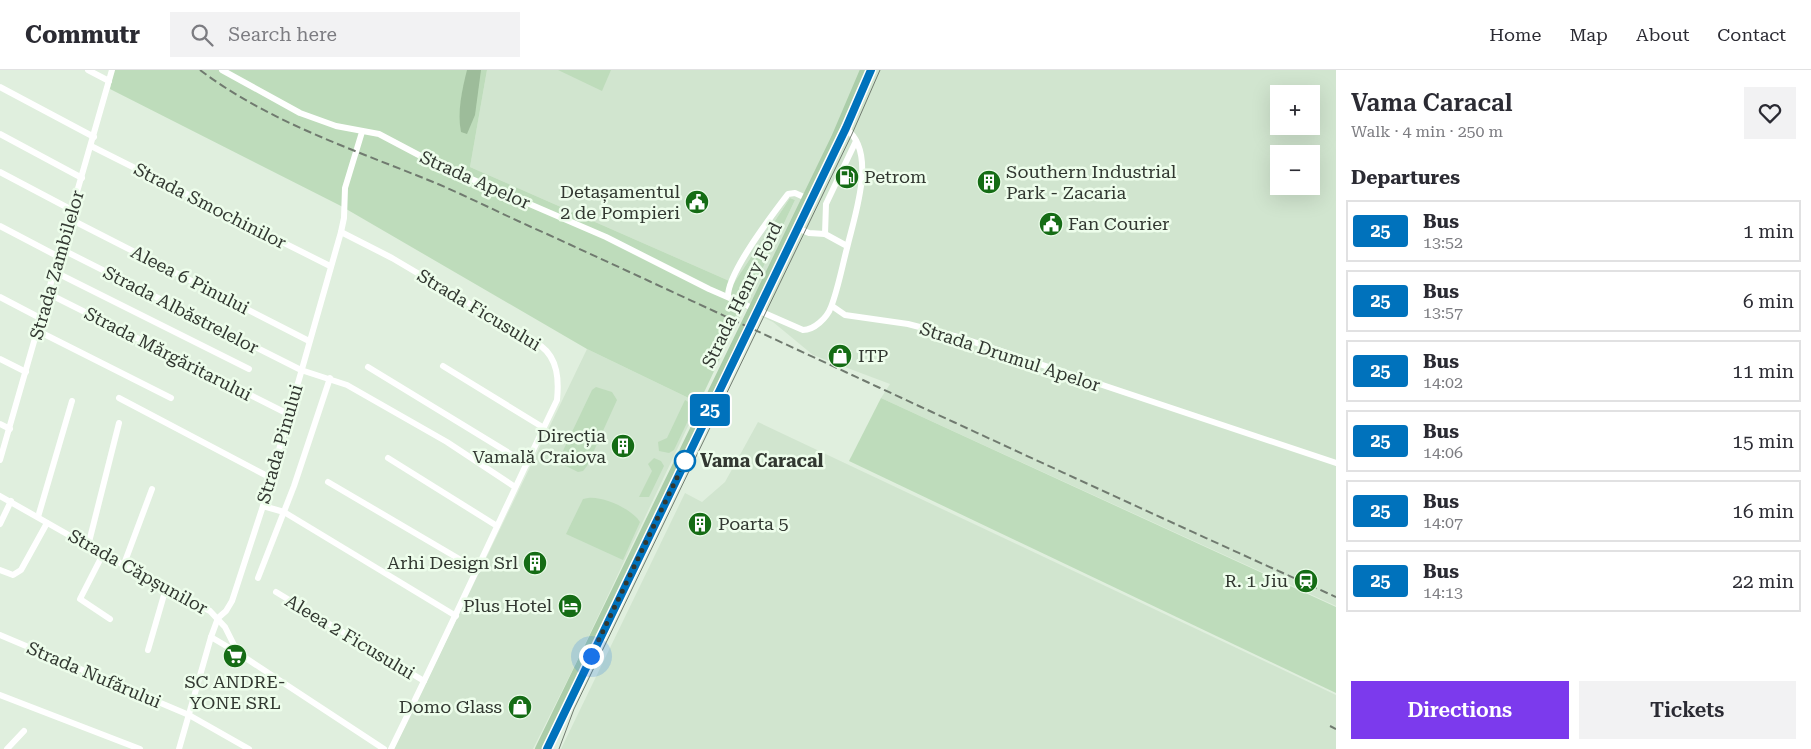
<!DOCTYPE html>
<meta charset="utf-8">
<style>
:root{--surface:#fff;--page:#f2f2f3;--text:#2b2b33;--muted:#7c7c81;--line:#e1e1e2;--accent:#7c3aed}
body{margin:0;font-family:"Roboto Serif",serif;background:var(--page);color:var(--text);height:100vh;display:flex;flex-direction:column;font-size:19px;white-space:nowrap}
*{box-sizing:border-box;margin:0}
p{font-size:16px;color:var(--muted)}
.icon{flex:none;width:28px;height:28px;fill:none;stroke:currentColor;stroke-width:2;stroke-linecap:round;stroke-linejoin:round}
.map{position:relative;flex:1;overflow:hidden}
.details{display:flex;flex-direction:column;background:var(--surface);width:475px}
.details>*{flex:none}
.badge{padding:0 10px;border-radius:4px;font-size:18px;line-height:32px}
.fabs{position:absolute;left:1270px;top:15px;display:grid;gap:10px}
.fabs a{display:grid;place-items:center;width:50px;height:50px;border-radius:0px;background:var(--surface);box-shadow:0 5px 20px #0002;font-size:25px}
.you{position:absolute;width:25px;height:25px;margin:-12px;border:4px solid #fff;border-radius:50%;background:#1a73e8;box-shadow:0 0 0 8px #1a73e833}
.map>.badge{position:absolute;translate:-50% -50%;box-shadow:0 0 0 2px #fff}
h2{padding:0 15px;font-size:19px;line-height:45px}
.round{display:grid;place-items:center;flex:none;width:52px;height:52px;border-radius:0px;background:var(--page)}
.head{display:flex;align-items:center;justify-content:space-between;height:85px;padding:0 15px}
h1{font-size:24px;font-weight:600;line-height:38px}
.primary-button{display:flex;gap:10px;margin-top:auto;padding:10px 15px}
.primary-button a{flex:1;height:58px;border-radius:0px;background:var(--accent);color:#fff;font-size:20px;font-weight:600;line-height:58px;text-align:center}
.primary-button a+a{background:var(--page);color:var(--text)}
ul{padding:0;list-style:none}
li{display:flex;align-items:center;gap:15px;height:62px;margin:0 10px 8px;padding:0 5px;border:2px solid var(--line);border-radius:0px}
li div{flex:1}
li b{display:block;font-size:19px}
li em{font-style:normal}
li .badge{min-width:55px;font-weight:700;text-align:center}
header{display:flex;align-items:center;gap:30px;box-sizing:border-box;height:70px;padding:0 25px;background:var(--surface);border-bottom:1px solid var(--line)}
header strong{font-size:24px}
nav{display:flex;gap:28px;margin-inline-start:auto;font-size:18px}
.search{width:350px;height:45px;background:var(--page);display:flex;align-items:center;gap:12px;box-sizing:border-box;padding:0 18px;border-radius:0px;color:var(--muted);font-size:19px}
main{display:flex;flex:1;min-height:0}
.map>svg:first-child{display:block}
.built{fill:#d1e5cf;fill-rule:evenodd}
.green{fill:#bedcbb}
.water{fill:#9dbc9a}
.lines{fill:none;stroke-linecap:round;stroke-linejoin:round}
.minor{stroke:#fff;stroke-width:6}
.major{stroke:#abcda9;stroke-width:8}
.tram{stroke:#707a6f;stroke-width:1}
.rail{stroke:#707a6f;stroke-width:2;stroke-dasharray:8 4;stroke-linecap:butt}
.line-casing{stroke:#fff;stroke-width:11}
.line{stroke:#0072bc;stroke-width:8}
.walk{stroke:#323831;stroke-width:5;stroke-dasharray:0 9}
.stop-dot{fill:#fff;stroke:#0072bc;stroke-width:2.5}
.labels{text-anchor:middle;stroke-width:5;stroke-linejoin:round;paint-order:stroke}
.poi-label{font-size:18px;fill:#323831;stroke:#edfdeb;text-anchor:end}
.street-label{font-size:18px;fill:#323831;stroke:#edfdeb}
.stop-label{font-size:18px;font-weight:bold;fill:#323831;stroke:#edfdeb;text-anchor:start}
</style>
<header>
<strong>Commutr</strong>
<div class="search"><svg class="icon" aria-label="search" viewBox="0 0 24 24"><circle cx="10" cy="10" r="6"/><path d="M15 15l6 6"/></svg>Search here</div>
<nav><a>Home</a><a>Map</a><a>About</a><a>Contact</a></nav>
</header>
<main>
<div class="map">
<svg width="1336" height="679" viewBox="0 0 1336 679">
<rect width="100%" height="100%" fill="#e0efde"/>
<g class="built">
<path d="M487,0h849v536l-455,-208 9,-14 -77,-29 -40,-33 -29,-14 51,-108 -5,-2 -56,85 -264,-116zM1279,24h32v32h-32zM1279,84h32v32h-32z"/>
<polygon points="587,279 699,333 575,595 533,679 394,679"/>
<polygon points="758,352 1336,625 1336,679 561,679 685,423 702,432 725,412"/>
</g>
<g class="green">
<polygon points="114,0 487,0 470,97 734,213 790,128 795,130 699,333 587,279 341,136 110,19"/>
<polygon points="558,0 611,0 602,21"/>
<polygon points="596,317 612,322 617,330 587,396 583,401 578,402 562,394 561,385 592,320"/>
<polygon points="881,328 1336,537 1336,623 849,391"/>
<polygon points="685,330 695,336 674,380 669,383 659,381 658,372 667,368"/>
<polygon points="654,388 661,391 664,396 649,427 639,427 652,401 648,394"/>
<path d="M588,428c15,-2 44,11 52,24l-17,38 -57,-26 17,-35z"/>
</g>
<path class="water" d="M467,0h14l-6,45 -8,19 -6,-2c-4,-20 1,-42 6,-62z"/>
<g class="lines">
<g class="minor">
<polyline points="88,0 109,11"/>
<path d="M222,0l78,43 36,13 43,8 53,28 174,75 103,52 94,41c11,0 24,-12 28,-23 7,-18 11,-40 16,-59 7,-31 31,-96 -1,-119"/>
<polyline points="0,17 94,67"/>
<polyline points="0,64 82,108"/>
<polyline points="91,76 330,196"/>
<polyline points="0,102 72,140"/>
<polyline points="70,149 309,271"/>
<polyline points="0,156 59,187"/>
<polyline points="797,158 809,163 825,164 847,176"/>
<path d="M341,162l51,26 149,88c17,13 18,34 16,54 -56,116 -109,234 -166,349"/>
<polyline points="825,164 826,134 856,71"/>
<polyline points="61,179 301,300 347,315 447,372 515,417"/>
<polyline points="55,202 249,299"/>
<polyline points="49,224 288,344"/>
<path d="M728,226c0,-24 44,-81 60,-102l7,-1 11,5"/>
<polyline points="0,227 42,249"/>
<polyline points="832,236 845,245 908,254 962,268 1336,393"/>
<polyline points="38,261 171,328"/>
<polyline points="0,289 26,302"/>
<polyline points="443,296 544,358"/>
<polyline points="368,297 527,394"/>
<polyline points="119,328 271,408"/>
<polyline points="0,354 10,359"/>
<polyline points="388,388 497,456"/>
<polyline points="0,390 112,0"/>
<polyline points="328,412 478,500"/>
<polyline points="0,426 88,476 210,541 225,557 238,583"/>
<polyline points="263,436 284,442 456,546"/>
<polyline points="38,447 72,331"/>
<polyline points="0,454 11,431"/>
<polyline points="88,476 119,353"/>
<polyline points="103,484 80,529 110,549"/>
<polyline points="124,494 152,419"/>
<polyline points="0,500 13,505 21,500 47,453"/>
<polyline points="258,508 294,416 330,308"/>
<polyline points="276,522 424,611"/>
<polyline points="0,565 189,645 249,679"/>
<polyline points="211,567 238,583 384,679"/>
<polyline points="148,580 166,518"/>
<polyline points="0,625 140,679"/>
<polyline points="7,679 24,661"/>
<polyline points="179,679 211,567 218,548 226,541 232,531 263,436 341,162 344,148 345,118 362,62"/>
</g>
<g class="major">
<polyline points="539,679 835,68 864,0"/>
<polyline points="547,679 846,59 871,0"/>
</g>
<polyline class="tram" points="559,679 574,639 852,64 880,0"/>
<g class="rail">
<path d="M200,0c70,53 158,81 238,114 37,16 72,34 109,50 263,121 525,244 789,363"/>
<polyline points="1330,656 1336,659"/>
</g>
</g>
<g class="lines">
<g class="line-casing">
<polyline id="line" points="547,679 846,58 871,0"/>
</g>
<use href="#line" class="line"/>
<polyline class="walk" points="591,586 685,391"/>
</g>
<defs>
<g id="fuel-disc" transform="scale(1.25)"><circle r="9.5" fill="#156c15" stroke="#edfdeb"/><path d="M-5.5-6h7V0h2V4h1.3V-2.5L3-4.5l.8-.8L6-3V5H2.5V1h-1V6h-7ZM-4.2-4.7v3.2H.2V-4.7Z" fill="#fff"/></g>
<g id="building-disc" transform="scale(1.25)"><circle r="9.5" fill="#156c15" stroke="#edfdeb"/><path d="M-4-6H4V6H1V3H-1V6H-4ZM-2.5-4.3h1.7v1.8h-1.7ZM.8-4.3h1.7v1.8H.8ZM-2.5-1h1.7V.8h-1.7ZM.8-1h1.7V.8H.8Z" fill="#fff"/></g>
<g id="civic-disc" transform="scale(1.25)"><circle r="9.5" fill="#156c15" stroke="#edfdeb"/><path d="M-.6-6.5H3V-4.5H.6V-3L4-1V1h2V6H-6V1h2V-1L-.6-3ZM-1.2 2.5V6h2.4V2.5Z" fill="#fff"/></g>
<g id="shop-disc" transform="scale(1.25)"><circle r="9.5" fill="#156c15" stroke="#edfdeb"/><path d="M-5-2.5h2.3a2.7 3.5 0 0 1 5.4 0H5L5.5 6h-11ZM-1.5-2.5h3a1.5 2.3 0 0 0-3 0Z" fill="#fff"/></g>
<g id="station-disc" transform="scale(1.25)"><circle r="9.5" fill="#156c15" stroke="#edfdeb"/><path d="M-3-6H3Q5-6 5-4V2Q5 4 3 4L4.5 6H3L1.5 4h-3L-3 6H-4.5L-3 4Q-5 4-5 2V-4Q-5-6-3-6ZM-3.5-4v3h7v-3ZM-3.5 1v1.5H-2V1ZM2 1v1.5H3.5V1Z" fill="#fff"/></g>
<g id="hotel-disc" transform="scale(1.25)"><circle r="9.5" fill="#156c15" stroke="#edfdeb"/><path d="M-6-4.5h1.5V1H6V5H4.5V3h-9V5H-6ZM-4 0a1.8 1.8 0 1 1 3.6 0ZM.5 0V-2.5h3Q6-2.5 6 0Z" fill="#fff"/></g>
<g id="supermarket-disc" transform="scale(1.25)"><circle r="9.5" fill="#156c15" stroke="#edfdeb"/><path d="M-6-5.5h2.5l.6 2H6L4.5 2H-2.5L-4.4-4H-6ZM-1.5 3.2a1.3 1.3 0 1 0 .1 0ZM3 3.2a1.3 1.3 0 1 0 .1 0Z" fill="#fff"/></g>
</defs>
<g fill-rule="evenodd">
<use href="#fuel-disc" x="847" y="107"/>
<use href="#building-disc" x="989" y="112"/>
<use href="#civic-disc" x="697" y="132"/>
<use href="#civic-disc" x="1051" y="154"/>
<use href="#shop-disc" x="840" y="286"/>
<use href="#building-disc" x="623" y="376"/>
<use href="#building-disc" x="700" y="454"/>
<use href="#building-disc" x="535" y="493"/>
<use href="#station-disc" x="1306" y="511"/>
<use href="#hotel-disc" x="570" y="536"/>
<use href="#supermarket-disc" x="235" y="586"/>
<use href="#shop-disc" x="520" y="637"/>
</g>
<circle class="stop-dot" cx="685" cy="391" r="10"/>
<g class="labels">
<g class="poi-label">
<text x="1006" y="108" text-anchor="start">Southern Industrial<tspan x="1006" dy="21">Park - Zacaria</tspan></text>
<text x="864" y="113" text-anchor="start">Petrom</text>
<text x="680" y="128">Detașamentul<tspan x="680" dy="21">2 de Pompieri</tspan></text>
<text x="1068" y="160" text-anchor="start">Fan Courier</text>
<text x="858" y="292" text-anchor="start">ITP</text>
<text x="606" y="372">Direcția<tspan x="606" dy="21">Vamală Craiova</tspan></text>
<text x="718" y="460" text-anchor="start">Poarta 5</text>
<text x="518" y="499">Arhi Design Srl</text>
<text x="1288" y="517">R. 1 Jiu</text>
<text x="552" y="542">Plus Hotel</text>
<text x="235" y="618" text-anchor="middle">SC ANDRE-<tspan x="235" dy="21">YONE SRL</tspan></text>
<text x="502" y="643">Domo Glass</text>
</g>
<g class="street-label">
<text transform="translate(475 110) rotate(24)" y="6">Strada Apelor</text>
<text transform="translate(210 136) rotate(27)" y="6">Strada Smochinilor</text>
<text transform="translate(57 195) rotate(-74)" y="6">Strada Zambilelor</text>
<text transform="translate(190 210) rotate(27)" y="6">Aleea 6 Pinului</text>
<text transform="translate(742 225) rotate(-64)" y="6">Strada Henry Ford</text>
<text transform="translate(181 240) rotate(27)" y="6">Strada Albăstrelelor</text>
<text transform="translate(479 240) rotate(31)" y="6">Strada Ficusului</text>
<text transform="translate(168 284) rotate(27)" y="6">Strada Mărgăritarului</text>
<text transform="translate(1010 287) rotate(18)" y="6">Strada Drumul Apelor</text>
<text transform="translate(280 374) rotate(-74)" y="6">Strada Pinului</text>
<text transform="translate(138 502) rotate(29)" y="6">Strada Căpșunilor</text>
<text transform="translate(350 567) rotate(31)" y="6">Aleea 2 Ficusului</text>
<text transform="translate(94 605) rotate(23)" y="6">Strada Nufărului</text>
</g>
<g class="stop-label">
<text x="700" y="397">Vama Caracal</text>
</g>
</g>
</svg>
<div class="fabs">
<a>+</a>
<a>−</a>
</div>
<div class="you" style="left:591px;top:586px"></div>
<b class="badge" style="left:710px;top:340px;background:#0072bc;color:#fff">25</b>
</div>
<section class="details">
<div class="head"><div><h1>Vama Caracal</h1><p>Walk · 4 min · 250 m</p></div><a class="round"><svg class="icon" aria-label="heart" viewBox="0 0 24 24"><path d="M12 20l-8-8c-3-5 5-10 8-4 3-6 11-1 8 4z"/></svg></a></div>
<h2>Departures</h2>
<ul>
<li><span class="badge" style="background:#0072bc;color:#fff">25</span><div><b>Bus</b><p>13:52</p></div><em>1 min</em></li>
<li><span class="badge" style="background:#0072bc;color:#fff">25</span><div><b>Bus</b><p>13:57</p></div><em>6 min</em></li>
<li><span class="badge" style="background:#0072bc;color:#fff">25</span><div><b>Bus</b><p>14:02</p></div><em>11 min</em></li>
<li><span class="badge" style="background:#0072bc;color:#fff">25</span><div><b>Bus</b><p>14:06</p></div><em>15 min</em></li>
<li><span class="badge" style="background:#0072bc;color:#fff">25</span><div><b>Bus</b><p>14:07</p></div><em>16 min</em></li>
<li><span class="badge" style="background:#0072bc;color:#fff">25</span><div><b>Bus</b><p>14:13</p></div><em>22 min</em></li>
</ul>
<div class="primary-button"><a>Directions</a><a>Tickets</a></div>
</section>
</main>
